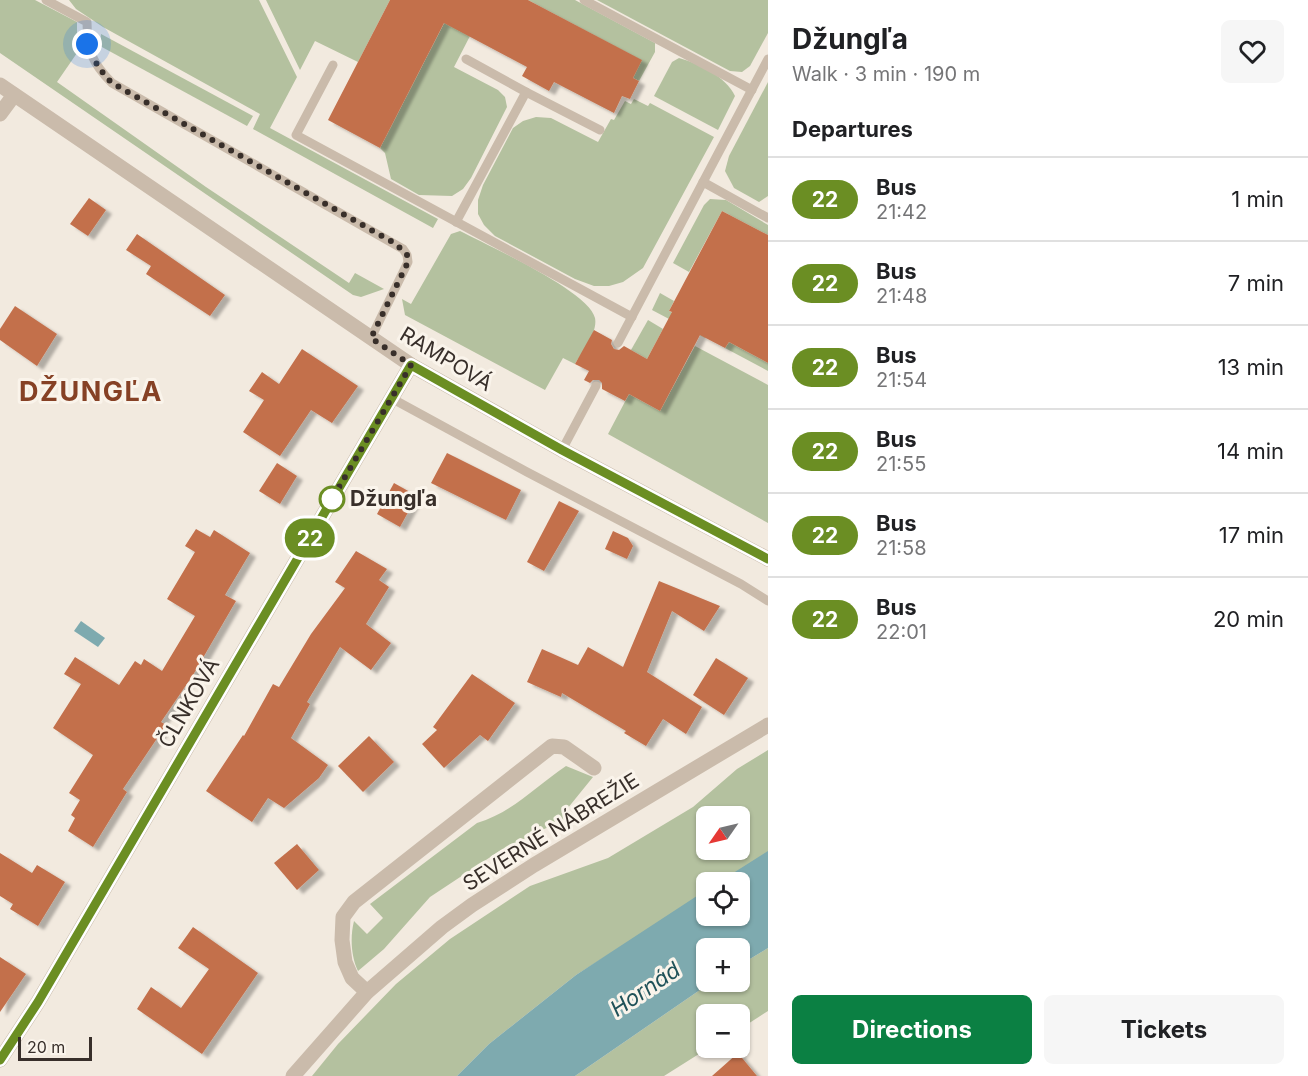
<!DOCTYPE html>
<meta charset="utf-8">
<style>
:root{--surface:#fff;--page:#f6f6f6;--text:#202124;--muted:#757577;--line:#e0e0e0;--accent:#0b8043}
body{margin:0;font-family:Inter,sans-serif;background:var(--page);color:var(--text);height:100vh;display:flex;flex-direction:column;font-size:22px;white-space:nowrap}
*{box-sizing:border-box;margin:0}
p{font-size:20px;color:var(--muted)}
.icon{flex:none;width:33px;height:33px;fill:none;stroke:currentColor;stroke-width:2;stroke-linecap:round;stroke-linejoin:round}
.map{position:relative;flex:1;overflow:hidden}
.side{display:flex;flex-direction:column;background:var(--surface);width:540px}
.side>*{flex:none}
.badge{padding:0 12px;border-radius:20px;font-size:21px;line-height:39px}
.needle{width:39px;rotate:236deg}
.controls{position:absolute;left:696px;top:806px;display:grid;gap:12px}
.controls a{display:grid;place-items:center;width:54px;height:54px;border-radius:9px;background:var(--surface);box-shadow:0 2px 4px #0004;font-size:30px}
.scale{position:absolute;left:18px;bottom:15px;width:74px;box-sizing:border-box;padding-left:6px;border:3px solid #382f2a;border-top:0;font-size:16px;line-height:21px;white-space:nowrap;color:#382f2a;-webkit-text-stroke:4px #faf4eb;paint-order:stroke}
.you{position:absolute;width:30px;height:30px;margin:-15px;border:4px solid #fff;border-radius:50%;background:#1a73e8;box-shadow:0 0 0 9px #1a73e833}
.map>.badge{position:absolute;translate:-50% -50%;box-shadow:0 0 0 3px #fff}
h2{padding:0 24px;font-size:22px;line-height:54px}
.round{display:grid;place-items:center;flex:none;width:63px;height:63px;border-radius:9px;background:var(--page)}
.headline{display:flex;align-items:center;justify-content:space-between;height:102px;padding:0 24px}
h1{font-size:28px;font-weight:700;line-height:45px}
.cta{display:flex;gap:12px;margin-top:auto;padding:12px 24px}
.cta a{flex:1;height:69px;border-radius:9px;background:var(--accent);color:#fff;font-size:24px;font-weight:700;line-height:69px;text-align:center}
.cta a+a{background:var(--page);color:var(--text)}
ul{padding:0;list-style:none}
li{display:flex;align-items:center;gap:18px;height:84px;padding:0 24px;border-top:2px solid var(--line)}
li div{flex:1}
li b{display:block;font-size:22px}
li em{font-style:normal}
li .badge{min-width:66px;font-weight:700;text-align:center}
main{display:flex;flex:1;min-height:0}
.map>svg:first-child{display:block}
.green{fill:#b4c19f;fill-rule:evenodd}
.water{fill:#7eaaaf}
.building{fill:#c3704c;filter:url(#shadow)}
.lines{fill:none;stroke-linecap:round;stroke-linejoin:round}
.lane{stroke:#cabbab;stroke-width:9}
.street{stroke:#cabbab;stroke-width:15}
.line-casing{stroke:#fff;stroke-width:14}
.line{stroke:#6b8e23;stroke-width:9}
.walk{stroke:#382f2a;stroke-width:6;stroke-dasharray:0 10.8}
.stop-dot{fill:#fff;stroke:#6b8e23;stroke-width:3}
.labels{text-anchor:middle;stroke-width:6;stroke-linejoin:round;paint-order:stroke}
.street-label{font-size:21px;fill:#382f2a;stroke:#faf4eb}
.stop-label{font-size:21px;font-weight:bold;fill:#382f2a;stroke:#faf4eb;text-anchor:start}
.water-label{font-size:22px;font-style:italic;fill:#205259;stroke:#faf4eb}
.district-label{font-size:27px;font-weight:bold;letter-spacing:1.5px;fill:#864125;stroke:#faf4eb}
</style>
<main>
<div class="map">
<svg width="768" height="1076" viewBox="0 0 768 1076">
<defs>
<filter id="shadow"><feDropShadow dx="6" dy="4" stdDeviation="1.5" flood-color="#0004"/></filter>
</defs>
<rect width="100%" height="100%" fill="#f2eadf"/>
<g class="green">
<polygon points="0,0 35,0 77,22 77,53 57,82 206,187 349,283 355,273 384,289 361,297 353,295 0,53"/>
<polygon points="69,0 259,0 297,77 270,128 438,219 433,228 253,129 260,114 103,27 76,9"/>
<polygon points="266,0 390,0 358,62 315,41 300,70"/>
<polygon points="528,0 575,0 655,43 655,52 639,81 633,78 641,60"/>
<polygon points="597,0 768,0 768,33 750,66 742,72 730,71"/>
<polygon points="455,2 470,36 454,67 498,90 505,97 507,107 471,178 463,189 452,196 419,195 391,179 385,153 380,148"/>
<polygon points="101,34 253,116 247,126 100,46"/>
<path d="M679,58c21,6 46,18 56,38l-17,34 -64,-34 18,-34z"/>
<polygon points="768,82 768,196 759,202 734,188 725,171 729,156"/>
<polygon points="634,99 648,106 650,103 714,137 643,268 623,282 609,286 594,286 575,279 495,236 484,225 478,214 478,200 483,185 513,128 523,121 536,117 551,118 598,142 611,119 614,120 625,101 631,104"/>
<polygon points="710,199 726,200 768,225 768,235 722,211 689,272 673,263 704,205"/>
<path d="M460,231c27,14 129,60 135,87 3,15 -13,34 -20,46l-12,-6 -18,32 -140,-75 -3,-16 9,5 40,-70z"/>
<polygon points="660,293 674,301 669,311 708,331 705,338 652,310"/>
<polygon points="648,320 663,329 647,359 631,350"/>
<polygon points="729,342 768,363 768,371 725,348"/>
<polygon points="695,346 768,385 768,523 608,434 629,394 660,411"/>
<path d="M768,750v104l-45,28h-17v11l-130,82 -87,69 -32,32h-145l26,-32 58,-60 54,-45 80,-53 78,-28 85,-51 44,-38zM706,816h34v33h-34z"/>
<path d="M566,766l27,11 -30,37 2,5 -64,31 -71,47 -46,52 -26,22c-7,-15 -8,-34 -4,-50l13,13 16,-16 -13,-14 107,-81c35,-10 59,-37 89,-57z"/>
<polygon points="768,948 768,1011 740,1029 740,1014 706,1014 706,1047 710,1047 664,1076 575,1076 713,981 740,981 740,965"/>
</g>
<g class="water">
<polygon points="81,621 105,638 98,647 74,631"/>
<polygon points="768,851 768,948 740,965 740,948 706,948 706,981 713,981 575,1076 457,1076 489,1044 576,975 706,890 706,915 740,915 740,882 719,882"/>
</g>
<g class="building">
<polygon points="390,0 528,0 642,60 633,78 639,81 630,99 622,96 614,113 554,82 549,91 522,76 527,67 444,23 380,148 328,120"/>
<polygon points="89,198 106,210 88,236 70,224"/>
<polygon points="722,211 768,235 768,363 729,342 725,348 700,335 660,411 629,394 625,401 602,389 602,383 599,380 593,380 590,383 584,380 589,371 575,364 594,330 612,340 611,344 614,349 619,350 624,346 647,359 672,312 669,311"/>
<polygon points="137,234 225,295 210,316 146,274 151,266 126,250"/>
<polygon points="15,306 57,334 37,366 0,340 0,329"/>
<polygon points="302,349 358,386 332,423 311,410 280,456 243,432 264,400 249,391 262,372 279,384"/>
<polygon points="447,453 521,490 506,520 431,483"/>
<polygon points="277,463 297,476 280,504 259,491"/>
<polygon points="394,483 417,496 400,527 377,514"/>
<polygon points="559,501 579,511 544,571 527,562"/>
<polygon points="196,529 210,537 214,530 250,553 225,595 236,601 193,675 161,722 166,725 123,789 127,792 93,847 68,831 75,818 71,815 80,800 69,793 93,755 53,728 81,684 64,674 75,657 119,685 135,661 141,665 144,659 162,671 195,616 167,599 195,552 185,546"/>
<polygon points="613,531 628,538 633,546 627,559 605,549"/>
<polygon points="356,551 387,569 379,580 389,587 366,624 391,643 371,670 340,647 307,702 310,704 291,738 328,765 319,778 284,808 268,798 252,822 206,791 243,735 244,736 273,684 279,687 311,634 345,588 335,582"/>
<polygon points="659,581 720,606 704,631 672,611 647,672 702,707 686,734 663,719 646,746 624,733 626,731 562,693 561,697 527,682 542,649 578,665 588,647 623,667"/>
<polygon points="716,658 748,678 724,715 693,695"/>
<polygon points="472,674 515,703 488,741 480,735 444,768 422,744 437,730 433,727"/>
<polygon points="369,736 394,762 363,792 338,766"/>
<polygon points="297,844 319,870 297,890 274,863"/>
<polygon points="0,853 32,873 37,865 65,882 38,926 10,909 13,904 0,896"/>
<polygon points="193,927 258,973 202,1054 137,1009 151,987 181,1008 209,969 178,948"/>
<polygon points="0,957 26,974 0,1012"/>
<polygon points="738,1053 757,1076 712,1076"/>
</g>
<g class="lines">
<g class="lane">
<path d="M46,0l41,22c0,28 5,41 25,61l291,166 4,6 1,7 -37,76"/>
<polyline points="584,0 752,90"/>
<polyline points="333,65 296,135 632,317"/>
<polyline points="526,92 600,130"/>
<polyline points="703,182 768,218"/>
<polyline points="456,222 526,92 466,59"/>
<polyline points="618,343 768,59"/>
<polyline points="391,398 527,472 741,584 768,601"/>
<polyline points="562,450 596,386"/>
</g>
<g class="street">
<polyline points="0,85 411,365 562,450 768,559"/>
<polyline points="0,114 14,95"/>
<polyline points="367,992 352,978 345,962 342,940 343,917 354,902 552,746 564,747 594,768"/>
<polyline points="0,1060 38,1002 411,365"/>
<polyline points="293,1076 367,992 442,927 472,905 534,865 768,725"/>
</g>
</g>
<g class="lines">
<g class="line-casing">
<polyline id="line" points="0,1060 38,1002 411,365 562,450 768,559"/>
</g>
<use href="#line" class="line"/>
<path class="walk" d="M87,44c6,15 13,27 25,39l284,161 11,11 1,7 -37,76 40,27 -79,134"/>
</g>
<circle class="stop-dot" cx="332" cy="499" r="12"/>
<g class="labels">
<g class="street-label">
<text transform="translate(446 359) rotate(31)" y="7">RAMPOVÁ</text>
<text transform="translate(189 703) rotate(-60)" y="7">ČLNKOVÁ</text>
<text transform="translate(551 832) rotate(-32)" y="7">SEVERNÉ NÁBREŽIE</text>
</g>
<g class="stop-label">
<text x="350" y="506">Džungľa</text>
</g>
<g class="water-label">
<text transform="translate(645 989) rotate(-34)" y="8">Hornád</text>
</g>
<g class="district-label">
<text x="91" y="401">DŽUNGĽA</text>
</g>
</g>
</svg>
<div class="controls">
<a><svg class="needle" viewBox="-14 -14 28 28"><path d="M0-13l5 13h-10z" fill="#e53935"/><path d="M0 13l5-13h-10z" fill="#757577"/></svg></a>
<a><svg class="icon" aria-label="locate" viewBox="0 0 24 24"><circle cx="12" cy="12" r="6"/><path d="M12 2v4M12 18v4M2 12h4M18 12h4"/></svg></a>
<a>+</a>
<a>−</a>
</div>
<div class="scale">20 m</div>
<div class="you" style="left:87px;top:44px"></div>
<b class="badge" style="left:310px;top:538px;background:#6b8e23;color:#fff">22</b>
</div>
<section class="side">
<div class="headline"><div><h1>Džungľa</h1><p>Walk · 3 min · 190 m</p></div><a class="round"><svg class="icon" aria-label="heart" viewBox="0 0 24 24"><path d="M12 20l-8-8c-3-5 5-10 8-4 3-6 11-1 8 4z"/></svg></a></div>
<h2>Departures</h2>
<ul>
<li><span class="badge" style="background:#6b8e23;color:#fff">22</span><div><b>Bus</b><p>21:42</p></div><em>1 min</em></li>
<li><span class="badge" style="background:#6b8e23;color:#fff">22</span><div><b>Bus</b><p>21:48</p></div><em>7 min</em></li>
<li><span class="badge" style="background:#6b8e23;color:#fff">22</span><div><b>Bus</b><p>21:54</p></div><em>13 min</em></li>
<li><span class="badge" style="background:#6b8e23;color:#fff">22</span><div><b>Bus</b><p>21:55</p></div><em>14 min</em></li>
<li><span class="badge" style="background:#6b8e23;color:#fff">22</span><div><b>Bus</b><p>21:58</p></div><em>17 min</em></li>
<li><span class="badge" style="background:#6b8e23;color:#fff">22</span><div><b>Bus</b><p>22:01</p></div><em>20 min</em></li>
</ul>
<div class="cta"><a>Directions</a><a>Tickets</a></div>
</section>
</main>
